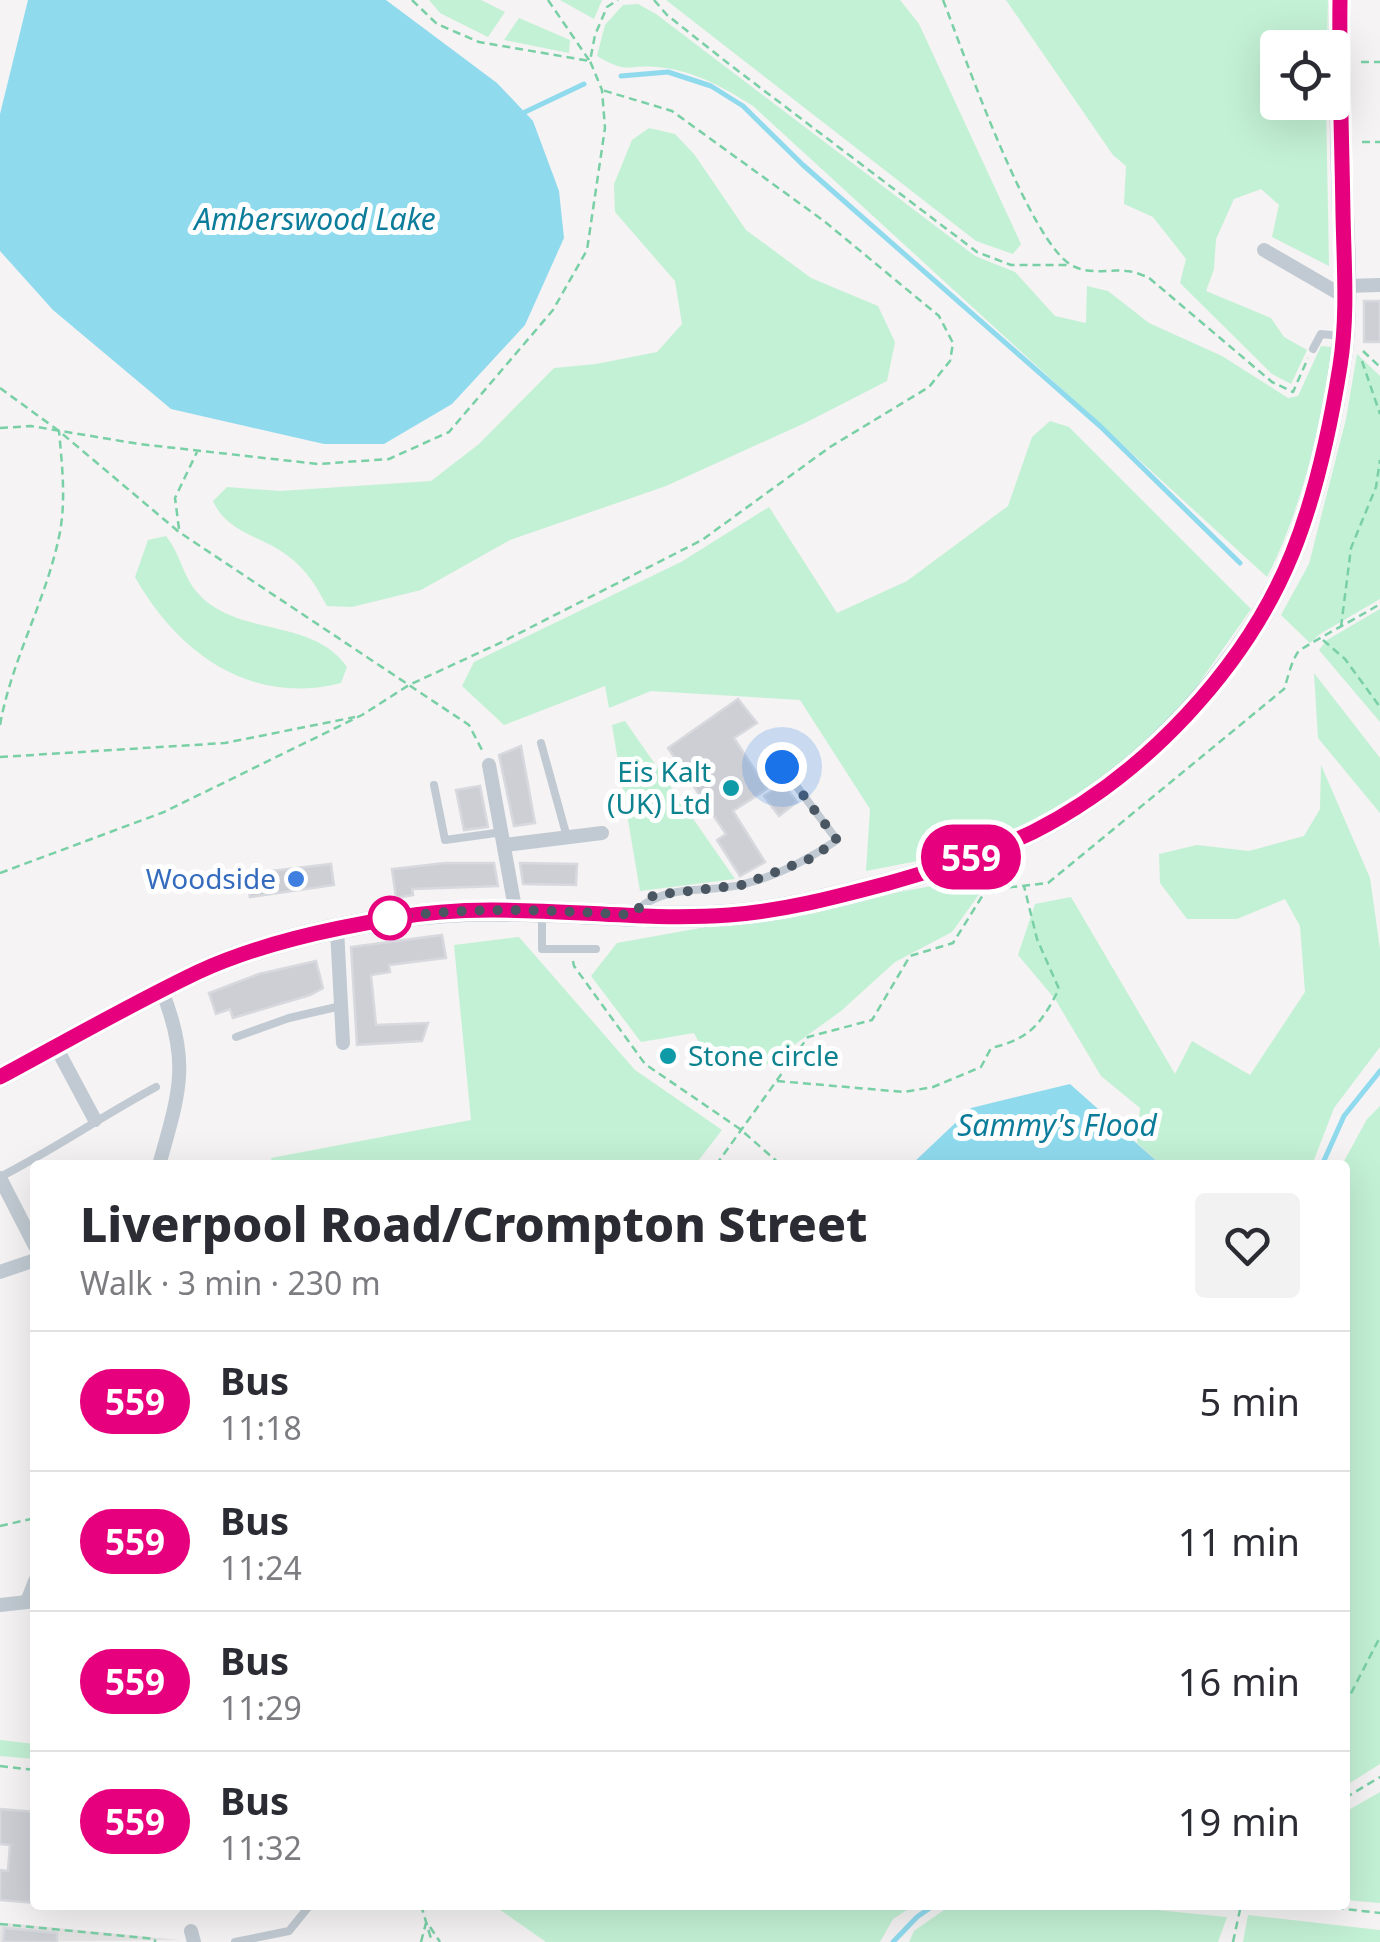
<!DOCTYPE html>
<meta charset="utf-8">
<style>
:root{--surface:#fff;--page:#f2f2f3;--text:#2b2b33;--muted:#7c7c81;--line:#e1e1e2}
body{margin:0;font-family:"Noto Sans",sans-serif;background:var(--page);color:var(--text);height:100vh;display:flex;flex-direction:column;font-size:38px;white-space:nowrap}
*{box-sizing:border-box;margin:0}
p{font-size:32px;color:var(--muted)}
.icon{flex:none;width:55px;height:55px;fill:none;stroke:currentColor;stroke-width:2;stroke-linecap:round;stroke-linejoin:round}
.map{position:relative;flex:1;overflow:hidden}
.drawer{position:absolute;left:30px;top:1160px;width:1320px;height:750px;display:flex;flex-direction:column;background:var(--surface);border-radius:10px;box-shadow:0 10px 40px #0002}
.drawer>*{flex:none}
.badge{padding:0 20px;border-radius:32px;font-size:35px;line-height:65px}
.tools{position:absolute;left:1260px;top:30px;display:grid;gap:20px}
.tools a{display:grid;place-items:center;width:90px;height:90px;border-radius:10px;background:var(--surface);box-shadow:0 10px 40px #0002;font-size:50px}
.you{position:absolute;width:50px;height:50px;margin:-25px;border:8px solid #fff;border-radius:50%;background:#1a73e8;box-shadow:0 0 0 15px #1a73e833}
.map>.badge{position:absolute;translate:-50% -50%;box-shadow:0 0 0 5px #fff}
.round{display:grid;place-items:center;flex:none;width:105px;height:105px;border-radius:10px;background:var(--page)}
.head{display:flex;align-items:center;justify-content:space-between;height:170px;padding:0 50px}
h1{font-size:48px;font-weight:800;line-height:75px}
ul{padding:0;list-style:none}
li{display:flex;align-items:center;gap:30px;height:140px;padding:0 50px;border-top:2px solid var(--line)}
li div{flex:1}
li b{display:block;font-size:38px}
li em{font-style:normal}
li .badge{min-width:110px;font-weight:700;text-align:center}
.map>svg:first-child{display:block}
.education{fill:#e6e4e5}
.green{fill:#c3f1d5}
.water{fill:#90daee}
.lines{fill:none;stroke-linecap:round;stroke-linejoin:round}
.stream{stroke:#90daee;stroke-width:5}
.building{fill:#cdcfd5;stroke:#d7d9de;stroke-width:2.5}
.path{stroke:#7ad0a6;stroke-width:2.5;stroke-dasharray:8 5;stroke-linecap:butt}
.lane{stroke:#c1cad2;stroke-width:8}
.street{stroke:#c1cad2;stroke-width:14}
.primary{stroke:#b3c2d1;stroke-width:22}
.line-casing{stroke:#fff;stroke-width:22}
.line{stroke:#e6007e;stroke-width:15}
.walk{stroke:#4a5661;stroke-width:10;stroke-dasharray:0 18}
.culture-dot{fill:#0f9aa8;stroke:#fff;stroke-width:4}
.shop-dot{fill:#3f7fe0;stroke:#fff;stroke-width:4}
.stop-dot{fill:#fff;stroke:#e6007e;stroke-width:5}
.labels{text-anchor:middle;stroke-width:10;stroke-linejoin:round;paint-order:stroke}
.culture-label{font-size:28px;fill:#0d838f;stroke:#fff;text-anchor:end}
.shop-label{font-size:28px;fill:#366cbe;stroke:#fff;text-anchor:end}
.water-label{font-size:30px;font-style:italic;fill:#0c7c9b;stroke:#fff}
</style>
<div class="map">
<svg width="1380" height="1942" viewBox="0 0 1380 1942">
<rect width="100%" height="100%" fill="#f5f3f3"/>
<polygon class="education" points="0,1924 7,1923 180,1940 0,1942"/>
<g class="green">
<polygon points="429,0 481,0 505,12 488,37 440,13"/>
<polygon points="560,0 602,0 594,19"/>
<polygon points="666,0 900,0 919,24 1021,244 1013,254 976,241"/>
<polygon points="1006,0 1328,0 1327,47 1278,48 1278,102 1326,103 1329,266 1272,237 1279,205 1261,189 1234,199 1216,239 1214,269 1206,291 1271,318 1284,337 1307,350 1291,384 1272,374 1180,283 1186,259 1153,217 1124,204 1126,166 1113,155"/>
<path d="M638,4l18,10 319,242 40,16 40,44 31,7 1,-37 21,5 41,32 73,33 66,42 10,-2 23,-50 11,1c-7,69 -33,169 -65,230l-514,-471c-30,-19 -60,-36 -96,-39 -32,-3 -28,8 -60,-11l8,-31 18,-20z"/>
<polygon points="519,18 570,40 569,53 504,40"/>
<path d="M649,128l26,6 19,20 52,76 65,48 67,28 17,36 -8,39 -82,42 -139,63 -156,54 -89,50 -69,17 -25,-1c-11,-20 -20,-36 -39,-50 -27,-21 -60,-22 -75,-55l14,-14 53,4 151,-10 48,-37 75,-76 42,-4 61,-12 25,-28 -7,-43 -60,-69 -1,-28 18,-44z"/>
<polygon points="1357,354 1380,376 1380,599 1320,634 1310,643 1281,615 1309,564 1346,419"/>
<polygon points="1050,421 1069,427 1251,609 1197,686 1135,758 1039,820 938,857 866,871 870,809 800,700 651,691 609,708 605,686 504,725 462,686 474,662 681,562 769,507 837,613 907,581 1008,506 1032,437"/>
<path d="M166,536c19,25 15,44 41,66 42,33 108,19 140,65l-6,16c-89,23 -163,-29 -206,-106l13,-37z"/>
<polygon points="1380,609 1380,722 1319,650 1327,640"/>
<polygon points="1314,673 1380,758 1380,813 1318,738"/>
<polygon points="625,721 735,879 640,891 612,725"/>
<polygon points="1321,765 1370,878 1380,949 1380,1047 1334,1108 1312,1165 1161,1165 1137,1143 1140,1108 1101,1076 1055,999 1018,955 1035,904 1071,897 1175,1074 1192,1041 1250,1075 1305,992 1300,926 1285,899 1237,919 1187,919 1160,883 1159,854 1197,845 1249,851 1304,836 1320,809"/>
<polygon points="993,875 952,932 895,962 841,1011 765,1066 711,1065 694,1033 641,1042 591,976 617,943"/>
<polygon points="519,937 635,1070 722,1130 695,1165 273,1165 271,1158 471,1120 454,945"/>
<polygon points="1380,1106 1380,1764 1345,1786 1345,1165 1342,1165 1367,1119"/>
<polygon points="0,1740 35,1744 35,1759 0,1756"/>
<polygon points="1380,1792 1380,1903 1345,1900 1345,1812"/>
<polygon points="493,1905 915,1905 893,1919 880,1942 546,1942"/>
<polygon points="951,1905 1107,1905 1227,1917 1218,1942 909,1942 914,1931"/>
<polygon points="1248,1915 1380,1930 1380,1942 1243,1942"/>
</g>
<g class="water">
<polygon points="28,0 386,0 497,83 533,121 559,191 564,238 525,325 452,404 384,444 324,444 171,409 53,310 0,251 0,114"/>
<polygon points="1070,1084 1161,1165 911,1165 971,1108"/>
</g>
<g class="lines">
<g class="stream">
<polyline points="621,76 668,72 711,86 743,106 803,165 1100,426 1240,563"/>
<polyline points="525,112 584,84"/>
<polyline points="1322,1165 1344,1116 1380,1071"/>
<polyline points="893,1942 917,1917 934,1905"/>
</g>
</g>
<g class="building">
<rect x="1364" y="301" width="16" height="41"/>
<polygon points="738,699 757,723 734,738 767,789 733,811 765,862 740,876 717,840 726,834 668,748"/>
<polygon points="521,746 535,823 514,826 499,755"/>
<polygon points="783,784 797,802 779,816 764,796"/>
<polygon points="480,786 488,827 464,830 456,790"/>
<polygon points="445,863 494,863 498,886 412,889 413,895 396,898 392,869"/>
<polygon points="520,863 577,864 576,885 523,884"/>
<polygon points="331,864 334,885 250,897 247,881 272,877 271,871"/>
<polygon points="442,935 446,958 389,965 390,972 371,975 376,1025 428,1023 422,1041 357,1045 351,947"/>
<polygon points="316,961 323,988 310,995 233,1018 230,1009 216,1014 209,993 259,974"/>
<polygon points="0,1809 35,1812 35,1903 0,1900 0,1870 8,1871 10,1845 0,1844"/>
<polygon points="4,1928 57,1933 57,1942 3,1942"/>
</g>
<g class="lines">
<g class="path">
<polyline points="412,0 437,24 479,42 590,61"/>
<polyline points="548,0 589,60"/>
<polyline points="654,0 667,15 729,64 977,252 1011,265 1068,265"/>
<path d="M943,0c20,51 87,245 130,266 18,9 34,3 53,5 7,0 15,4 22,6l124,105 21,10 15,-34"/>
<polyline points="1361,62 1380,62"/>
<polyline points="1362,142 1380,142"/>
<polyline points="1363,351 1380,367"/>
<polyline points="1362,361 1380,414"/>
<polyline points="0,388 59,431 179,532 469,725 482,750"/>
<polyline points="0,428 31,426 139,444 318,464 389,459 449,432 553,310 587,250 605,128 602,90 590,61 595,35 607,7 618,0"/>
<polyline points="179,529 175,498 197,452"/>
<polyline points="1341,627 1351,548 1376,487 1380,460"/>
<polyline points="1323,640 1345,659 1380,707"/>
<path d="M0,725c12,-67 47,-126 60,-193 6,-34 2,-67 -1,-101"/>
<polyline points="0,757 225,743 355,717"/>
<polyline points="0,873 164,812 362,715 409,685 500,643 702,540 830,447 929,387 950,361 953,343 939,316 824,221 672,111 602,90"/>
<polyline points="573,961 574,966 645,1064 740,1129 781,1165"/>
<path d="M777,1081l127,11 29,-5 48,-20 10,-19c39,-9 50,-24 68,-59l-22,-50 -13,-53"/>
<path d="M716,1165l92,-128 64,-17 38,-64 43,-13 33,-53 62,-7 236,-194c4,-11 7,-27 14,-37 4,-5 70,-40 82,-48"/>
<polyline points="0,1526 35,1518"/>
<polyline points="1345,1705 1380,1637"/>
<polyline points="0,1766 35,1770"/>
<polyline points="1345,1798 1380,1777"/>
<polyline points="421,1905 432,1942"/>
<polyline points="1310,1905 1380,1913"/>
<polyline points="0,1924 155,1939 155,1942"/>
<polyline points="430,1927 440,1942"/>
<polyline points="421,1942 426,1923"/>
<polyline points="1233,1942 1241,1905"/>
</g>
<g class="lane">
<polyline points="1313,349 1321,334 1340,336"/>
<polyline points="541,743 567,837"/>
<polyline points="434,785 445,840 503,832"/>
<path d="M638,909c31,-26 69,-15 106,-25 33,-8 65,-25 93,-44l-55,-73"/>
<polyline points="542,914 542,949 596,949"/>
<polyline points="236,1037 289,1018 341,1006"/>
<path d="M0,1177c55,-28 102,-61 156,-90"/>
<polyline points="235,1942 289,1931 310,1905"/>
</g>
<g class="street">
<polyline points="1264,250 1345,297"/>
<polyline points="1345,286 1380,285"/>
<polyline points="489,765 515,908"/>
<polyline points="505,845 602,833"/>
<polyline points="337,929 343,1043"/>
<polyline points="56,1047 95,1120"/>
<path d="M159,1165c20,-71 32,-102 3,-174"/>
<polyline points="0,1178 35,1246"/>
<polyline points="0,1272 35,1260"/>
<polyline points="27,1602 35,1581"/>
<polyline points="0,1605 27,1602"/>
<polyline points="191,1931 194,1942"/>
</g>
<path class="primary" d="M0,1077c65,-35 131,-73 198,-105 61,-28 130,-43 196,-54 113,-19 223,5 335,-3 55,-4 107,-18 160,-32 49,-14 98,-29 144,-51 108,-54 214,-166 259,-278 24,-59 38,-125 48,-188 8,-50 5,-101 3,-152 -2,-71 -4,-143 -3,-214"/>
</g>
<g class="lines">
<g class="line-casing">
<path id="line" d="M0,1077c65,-35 131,-73 198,-105 61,-28 130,-43 196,-54 114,-20 222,5 335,-3 55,-4 107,-18 160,-32 49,-14 98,-29 144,-51 111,-56 212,-163 259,-278 24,-59 38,-125 48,-188 8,-50 4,-101 3,-152 -1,-71 -4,-143 -3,-214"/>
</g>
<use href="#line" class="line"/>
<path class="walk" d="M390,918c81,-12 160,-8 241,-3l23,-20 88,-10 70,-27 25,-18 -55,-73"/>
</g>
<g class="culture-dot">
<circle cx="731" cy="788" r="10"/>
<circle cx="668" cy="1056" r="10"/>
</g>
<circle class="shop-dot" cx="296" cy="879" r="10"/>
<circle class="stop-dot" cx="390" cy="918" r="20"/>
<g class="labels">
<g class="culture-label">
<text x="711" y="782">Eis Kalt<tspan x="711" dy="32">(UK) Ltd</tspan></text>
<text x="688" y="1066" text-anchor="start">Stone circle</text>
</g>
<g class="shop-label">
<text x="276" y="889">Woodside</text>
</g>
<g class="water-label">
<text x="315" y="230">Amberswood Lake</text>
<text x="1057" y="1136">Sammy's Flood</text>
</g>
</g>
</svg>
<div class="tools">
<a><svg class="icon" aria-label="locate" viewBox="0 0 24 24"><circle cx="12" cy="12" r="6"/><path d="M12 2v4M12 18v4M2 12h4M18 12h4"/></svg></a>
</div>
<div class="you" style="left:782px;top:767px"></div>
<b class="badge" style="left:971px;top:857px;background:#e6007e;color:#fff">559</b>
<section class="drawer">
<div class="head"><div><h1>Liverpool Road/Crompton Street</h1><p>Walk · 3 min · 230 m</p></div><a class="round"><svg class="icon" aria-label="heart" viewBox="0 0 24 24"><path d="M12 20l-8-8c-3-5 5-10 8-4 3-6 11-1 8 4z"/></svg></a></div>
<ul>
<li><span class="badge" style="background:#e6007e;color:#fff">559</span><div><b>Bus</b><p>11:18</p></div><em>5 min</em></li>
<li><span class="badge" style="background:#e6007e;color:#fff">559</span><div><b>Bus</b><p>11:24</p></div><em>11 min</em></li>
<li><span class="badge" style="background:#e6007e;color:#fff">559</span><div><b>Bus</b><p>11:29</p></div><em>16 min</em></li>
<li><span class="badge" style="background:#e6007e;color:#fff">559</span><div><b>Bus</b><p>11:32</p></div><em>19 min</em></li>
</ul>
</section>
</div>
